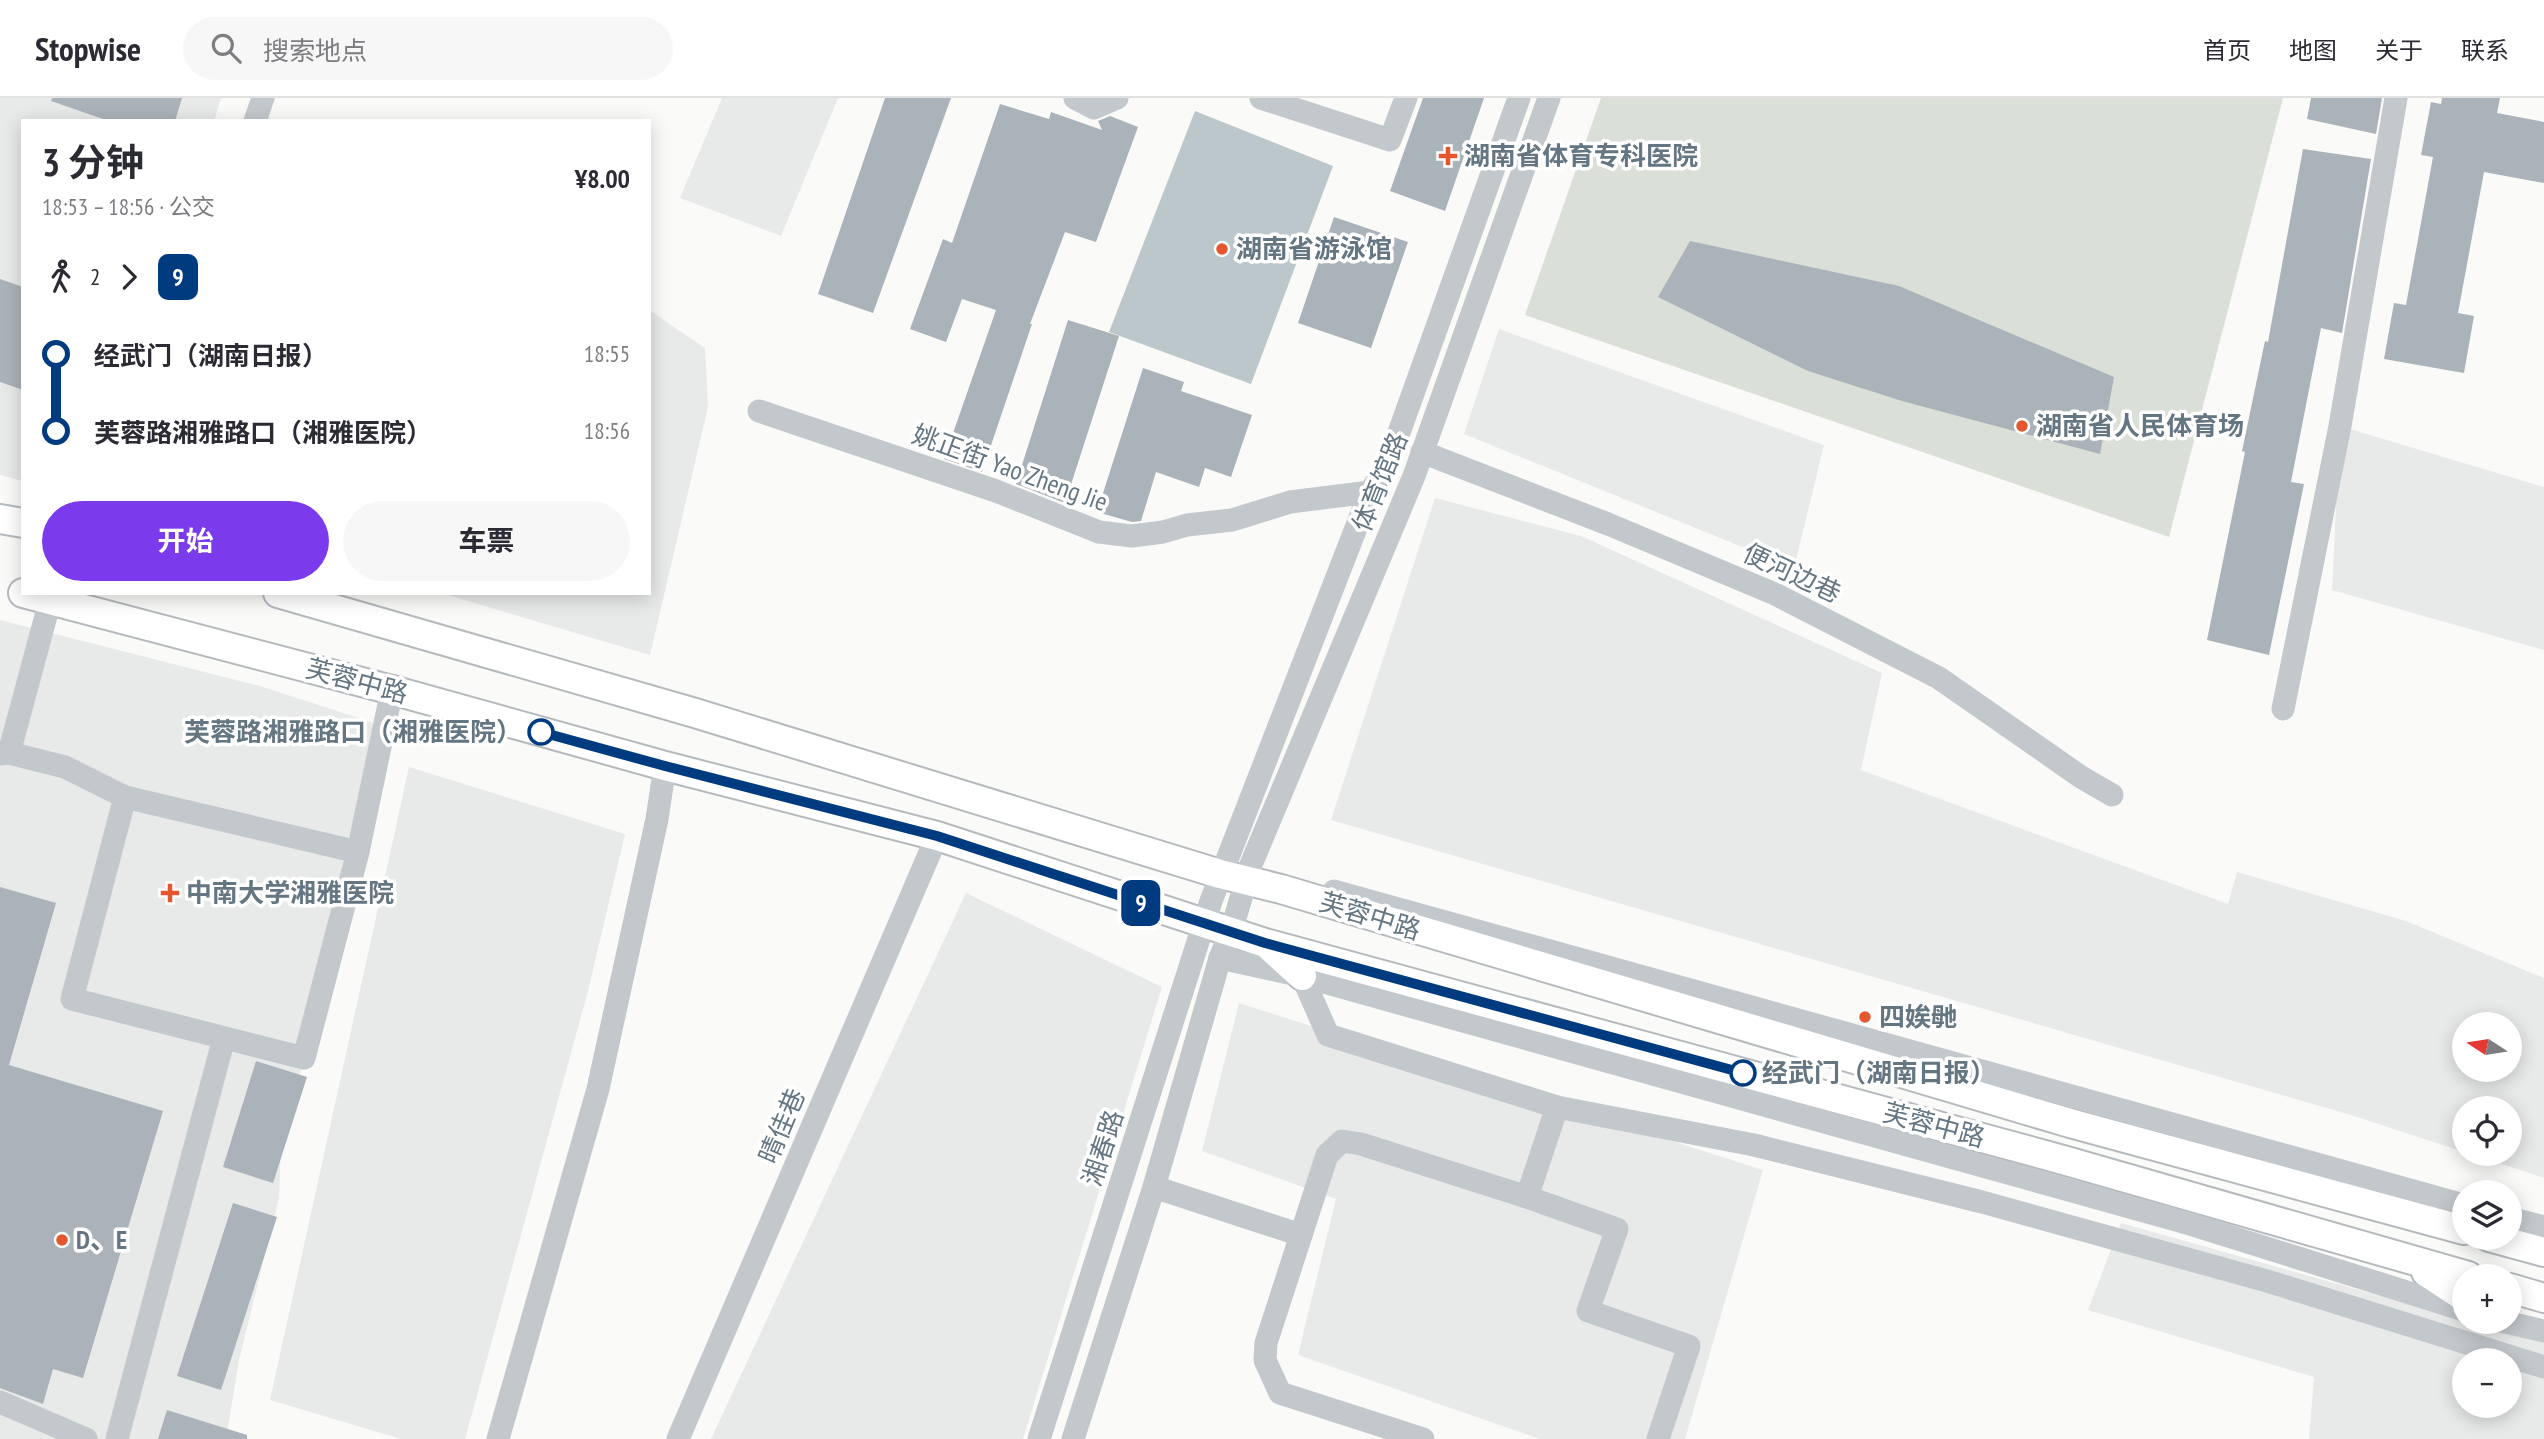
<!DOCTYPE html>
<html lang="zh">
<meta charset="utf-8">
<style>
:root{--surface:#fff;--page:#f7f7f7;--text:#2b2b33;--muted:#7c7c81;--line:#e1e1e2;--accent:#7c3aed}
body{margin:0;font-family:"PT Sans Narrow","Noto Sans SC",sans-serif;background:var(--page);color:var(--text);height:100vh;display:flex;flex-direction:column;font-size:26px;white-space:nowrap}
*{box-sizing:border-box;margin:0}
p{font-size:23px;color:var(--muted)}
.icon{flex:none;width:38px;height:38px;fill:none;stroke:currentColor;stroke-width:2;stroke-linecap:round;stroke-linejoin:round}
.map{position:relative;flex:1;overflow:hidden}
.drawer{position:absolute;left:21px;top:21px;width:630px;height:476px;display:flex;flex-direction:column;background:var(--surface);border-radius:0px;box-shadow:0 4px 18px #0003}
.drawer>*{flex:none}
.badge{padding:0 14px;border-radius:10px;font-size:24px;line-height:46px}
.needle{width:46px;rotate:282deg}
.fabs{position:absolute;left:2452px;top:914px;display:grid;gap:14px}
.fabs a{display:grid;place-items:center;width:70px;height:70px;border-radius:50%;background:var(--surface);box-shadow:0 4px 18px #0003;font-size:35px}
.map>.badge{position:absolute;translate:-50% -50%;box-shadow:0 0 0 4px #fff}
.legs{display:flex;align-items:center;gap:10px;height:77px;padding:0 21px;font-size:23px}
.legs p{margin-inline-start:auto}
.headline{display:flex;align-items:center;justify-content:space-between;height:119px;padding:0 21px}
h1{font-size:38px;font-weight:700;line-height:52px}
.action{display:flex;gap:14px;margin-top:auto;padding:14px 21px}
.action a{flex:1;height:80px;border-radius:42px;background:var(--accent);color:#fff;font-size:28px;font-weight:700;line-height:80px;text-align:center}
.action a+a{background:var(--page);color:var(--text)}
ul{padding:0 21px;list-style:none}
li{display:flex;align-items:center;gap:24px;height:77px;font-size:26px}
li i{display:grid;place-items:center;width:10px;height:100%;margin:0 9px;background:currentColor}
li i::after{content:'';width:18px;height:18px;margin:-9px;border:5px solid;border-radius:50%;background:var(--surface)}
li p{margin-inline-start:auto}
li:first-child i{background:linear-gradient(#0000 50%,currentColor 0)}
li:last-child i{background:linear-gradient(currentColor 50%,#0000 0)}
header{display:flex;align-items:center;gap:42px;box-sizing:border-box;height:98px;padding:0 35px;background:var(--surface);border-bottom:2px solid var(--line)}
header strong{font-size:33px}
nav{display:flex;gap:38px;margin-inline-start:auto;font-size:24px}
.search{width:490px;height:63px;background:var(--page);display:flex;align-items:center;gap:18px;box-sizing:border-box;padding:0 24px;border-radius:38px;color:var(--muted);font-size:26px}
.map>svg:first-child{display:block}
.built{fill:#e8e9e9;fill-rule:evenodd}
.green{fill:#dadfd7}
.water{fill:#bbc7cb}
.building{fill:#aab3b9}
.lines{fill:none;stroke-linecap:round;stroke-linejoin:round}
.major-casing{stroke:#b5babe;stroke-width:32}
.minor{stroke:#c3c8cc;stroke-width:23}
.major{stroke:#fff;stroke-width:28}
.line-1-casing{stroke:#fff;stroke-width:16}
.line-1{stroke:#003b80;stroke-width:10}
.poi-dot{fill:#e4572e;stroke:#fff;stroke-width:2.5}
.stop-1-dot{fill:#fff;stroke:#003b80;stroke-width:3.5}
.labels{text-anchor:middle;stroke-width:7;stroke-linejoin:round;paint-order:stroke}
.poi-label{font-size:26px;font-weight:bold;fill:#657683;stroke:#fff;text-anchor:start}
.street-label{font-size:26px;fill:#657683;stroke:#fff}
.stop-label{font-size:26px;font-weight:bold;fill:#657683;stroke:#fff;text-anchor:end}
</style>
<header>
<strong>Stopwise</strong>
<div class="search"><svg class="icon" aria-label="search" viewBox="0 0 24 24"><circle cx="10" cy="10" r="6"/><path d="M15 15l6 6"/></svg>搜索地点</div>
<nav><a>首页</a><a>地图</a><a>关于</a><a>联系</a></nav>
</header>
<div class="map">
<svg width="2544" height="1341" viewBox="0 0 2544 1341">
<rect width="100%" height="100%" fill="#fafaf8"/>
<g class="built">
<polygon points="0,0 221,0 214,23 23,23 23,383 0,377"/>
<polygon points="722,0 838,0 781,138 680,100"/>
<polygon points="649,212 705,250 708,309 650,557 441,495 649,495"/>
<polygon points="1499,231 1824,347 1794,470 1464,336"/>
<polygon points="2340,328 2544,389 2544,552 2332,492"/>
<path d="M1435,400l146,38 301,137 -21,97 367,134 9,-32 169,49 138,57v200l-75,-25h41v-45h-46v44l-113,-37 -1020,-295zM2464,926h46v45h-46z"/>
<polygon points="0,522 260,588 377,626 307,950 281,1044 279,1100 239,1262 226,1341 0,1341"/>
<polygon points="409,669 625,736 588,893 465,1341 401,1341 270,1302"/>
<polygon points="966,795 1162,889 1023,1341 711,1341"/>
<polygon points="1239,905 1763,1072 1685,1341 1540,1341 1298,1257 1336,1101 1202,1053"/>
<path d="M2121,1125l423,119v97h-235l5,-62 -226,-67zM2464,1262h46v45h-46z"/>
</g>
<polygon class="green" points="1601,0 2283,0 2169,439 1525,217"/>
<polygon class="water" points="1195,13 1333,68 1251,286 1109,234"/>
<g class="building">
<polygon points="52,0 182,0 175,23 109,23 51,3"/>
<polygon points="885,0 951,0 873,215 818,196"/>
<polygon points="1423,0 1484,0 1445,113 1390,93"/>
<polygon points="2311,0 2382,0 2376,36 2307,21"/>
<polygon points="2442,0 2500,0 2497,15 2544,24 2544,85 2484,74 2458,215 2474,218 2464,275 2384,261 2394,205 2406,207 2433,59 2421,57 2431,4 2441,6"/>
<polygon points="1000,6 1049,21 1051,14 1102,32 1098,23 1110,18 1138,29 1096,144 1065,134 1030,226 1032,226 982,374 944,361 996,212 962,201 946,244 910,231 943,141 952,145"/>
<polygon points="2303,51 2371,61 2342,235 2321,230 2291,384 2304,386 2269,557 2207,542 2245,354 2242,353 2265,243 2268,244"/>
<polygon points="1334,119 1408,144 1371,250 1298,225"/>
<polygon points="1690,143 1899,188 2114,279 2100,356 1902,303 1808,273 1658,199"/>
<polygon points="0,181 23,189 23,292 0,284"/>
<polygon points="1068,222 1119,238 1065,405 1016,386"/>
<polygon points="1143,270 1184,284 1181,293 1252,317 1231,379 1205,370 1199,389 1156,374 1141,423 1132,424 1097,414"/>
<polygon points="0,789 56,805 9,967 163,1013 83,1280 53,1271 43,1306 0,1290"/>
<polygon points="256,963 307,979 273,1085 223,1069"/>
<polygon points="233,1105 277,1119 221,1292 177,1278"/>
<polygon points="167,1312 247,1337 247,1341 158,1341"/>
</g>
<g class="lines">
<g class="major-casing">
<g id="major">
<polyline points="0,421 23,425"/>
<polyline points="23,495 392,592 665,668 937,738 1265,845 2063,1062 2468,1178"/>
<polyline points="278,495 695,615 1220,776 1281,791 2070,1025 2464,1132"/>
<polyline points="1270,849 1302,878"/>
<polyline points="2489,1139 2544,1154"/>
<polyline points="2426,1174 2464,1199"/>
<polyline points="2510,1190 2544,1200"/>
</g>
</g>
<g class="minor">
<polyline points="1075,0 1094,10 1117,0"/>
<polyline points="1261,0 1390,42 1406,0"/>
<polyline points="255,23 263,0"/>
<polyline points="759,313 996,393 1099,434 1132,438 1163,434 1187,427 1232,422 1290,404 1370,394"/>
<polyline points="1422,354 1608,426 1775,496 1939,580 2081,679 2112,697"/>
<polyline points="2283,611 2340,328 2396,0"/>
<polyline points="9,655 50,503"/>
<polyline points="0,656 9,655 65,669 125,699 358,754"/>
<polyline points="125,699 72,901 304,960 358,754 392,592"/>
<polyline points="1334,793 2464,1107"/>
<polyline points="1220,860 1302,878 2190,1126 2464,1212"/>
<polyline points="1302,878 1328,937 1557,1009 1754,1047 1982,1104 2267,1183 2544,1269"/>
<polyline points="1154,1089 1301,1137"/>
<polyline points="1527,1099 1557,1009"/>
<polyline points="2510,1120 2544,1129"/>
<polyline points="2501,1223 2544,1233"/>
<polyline points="0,1304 86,1341"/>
<polyline points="117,1341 224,940"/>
<polyline points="498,1341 598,991 657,721 665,668"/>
<polyline points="678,1341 937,738"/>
<polyline points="1039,1341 1211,803 1370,394 1387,368 1519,0"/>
<polyline points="1073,1341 1154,1089 1220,860 1231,834 1250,769 1414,378 1549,0"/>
<polyline points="1423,1341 1280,1295 1265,1262 1266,1245 1327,1057 1342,1043 1361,1046 1527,1099 1617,1131 1588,1213 1689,1248 1658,1341"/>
</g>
<use href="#major" class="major"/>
</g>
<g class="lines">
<g class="line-1-casing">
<polyline id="line-1" points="541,634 665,668 937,738 1265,845 1743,975"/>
</g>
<use href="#line-1" class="line-1"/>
</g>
<g class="poi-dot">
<path d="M1444.5 47.5h7v7h7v7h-7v7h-7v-7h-7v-7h7z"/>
<circle cx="1222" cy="151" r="7"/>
<circle cx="2022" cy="328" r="7"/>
<path d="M166.5 784.5h7v7h7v7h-7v7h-7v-7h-7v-7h7z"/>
<circle cx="1865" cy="919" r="7"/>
<circle cx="62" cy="1142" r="7"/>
</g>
<g class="stop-1-dot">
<circle cx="541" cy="634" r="12"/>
<circle cx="1743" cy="975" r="12"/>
</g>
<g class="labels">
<g class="poi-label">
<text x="1464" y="67">湖南省体育专科医院</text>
<text x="1236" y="160">湖南省游泳馆</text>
<text x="2036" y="337">湖南省人民体育场</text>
<text x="186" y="804">中南大学湘雅医院</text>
<text x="1879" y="928">四娭毑</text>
<text x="76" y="1151">D、E</text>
</g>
<g class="street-label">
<text transform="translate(1010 370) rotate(20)" y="9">姚正街 Yao Zheng Jie</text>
<text transform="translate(1380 384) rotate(-68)" y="9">体育馆路</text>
<text transform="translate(1792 475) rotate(25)" y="9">便河边巷</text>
<text transform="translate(357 583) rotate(15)" y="9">芙蓉中路</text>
<text transform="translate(1370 818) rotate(17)" y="9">芙蓉中路</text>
<text transform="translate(1934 1027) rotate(15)" y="9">芙蓉中路</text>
<text transform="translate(782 1028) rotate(-67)" y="9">晴佳巷</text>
<text transform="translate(1103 1050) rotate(-72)" y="9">湘春路</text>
</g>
<g class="stop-label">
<text x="522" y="643">芙蓉路湘雅路口（湘雅医院）</text>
<text x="1762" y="984" text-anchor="start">经武门（湖南日报）</text>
</g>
</g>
</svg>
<div class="fabs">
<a><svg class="needle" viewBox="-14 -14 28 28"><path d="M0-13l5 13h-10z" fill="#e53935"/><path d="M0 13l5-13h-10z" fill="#7c7c81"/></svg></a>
<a><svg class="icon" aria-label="locate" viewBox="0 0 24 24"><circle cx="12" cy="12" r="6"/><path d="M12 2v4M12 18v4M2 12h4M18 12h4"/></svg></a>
<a><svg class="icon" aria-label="layers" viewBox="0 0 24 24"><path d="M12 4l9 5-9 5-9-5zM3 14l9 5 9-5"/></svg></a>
<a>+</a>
<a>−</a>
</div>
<b class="badge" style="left:1141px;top:805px;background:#003b80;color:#fff">9</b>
<section class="drawer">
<div class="headline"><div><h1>3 分钟</h1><p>18:53 – 18:56 · 公交</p></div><b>¥8.00</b></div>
<div class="legs"><svg class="icon" aria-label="walk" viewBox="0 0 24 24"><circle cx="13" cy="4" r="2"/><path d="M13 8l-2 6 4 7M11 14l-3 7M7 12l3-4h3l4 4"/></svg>2<svg class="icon" aria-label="forward" viewBox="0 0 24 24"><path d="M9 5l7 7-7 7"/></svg><b class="badge" style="background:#003b80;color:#fff">9</b></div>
<ul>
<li><i style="color:#003b80"></i><b>经武门（湖南日报）</b><p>18:55</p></li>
<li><i style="color:#003b80"></i><b>芙蓉路湘雅路口（湘雅医院）</b><p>18:56</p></li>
</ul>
<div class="action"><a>开始</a><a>车票</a></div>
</section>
</div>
